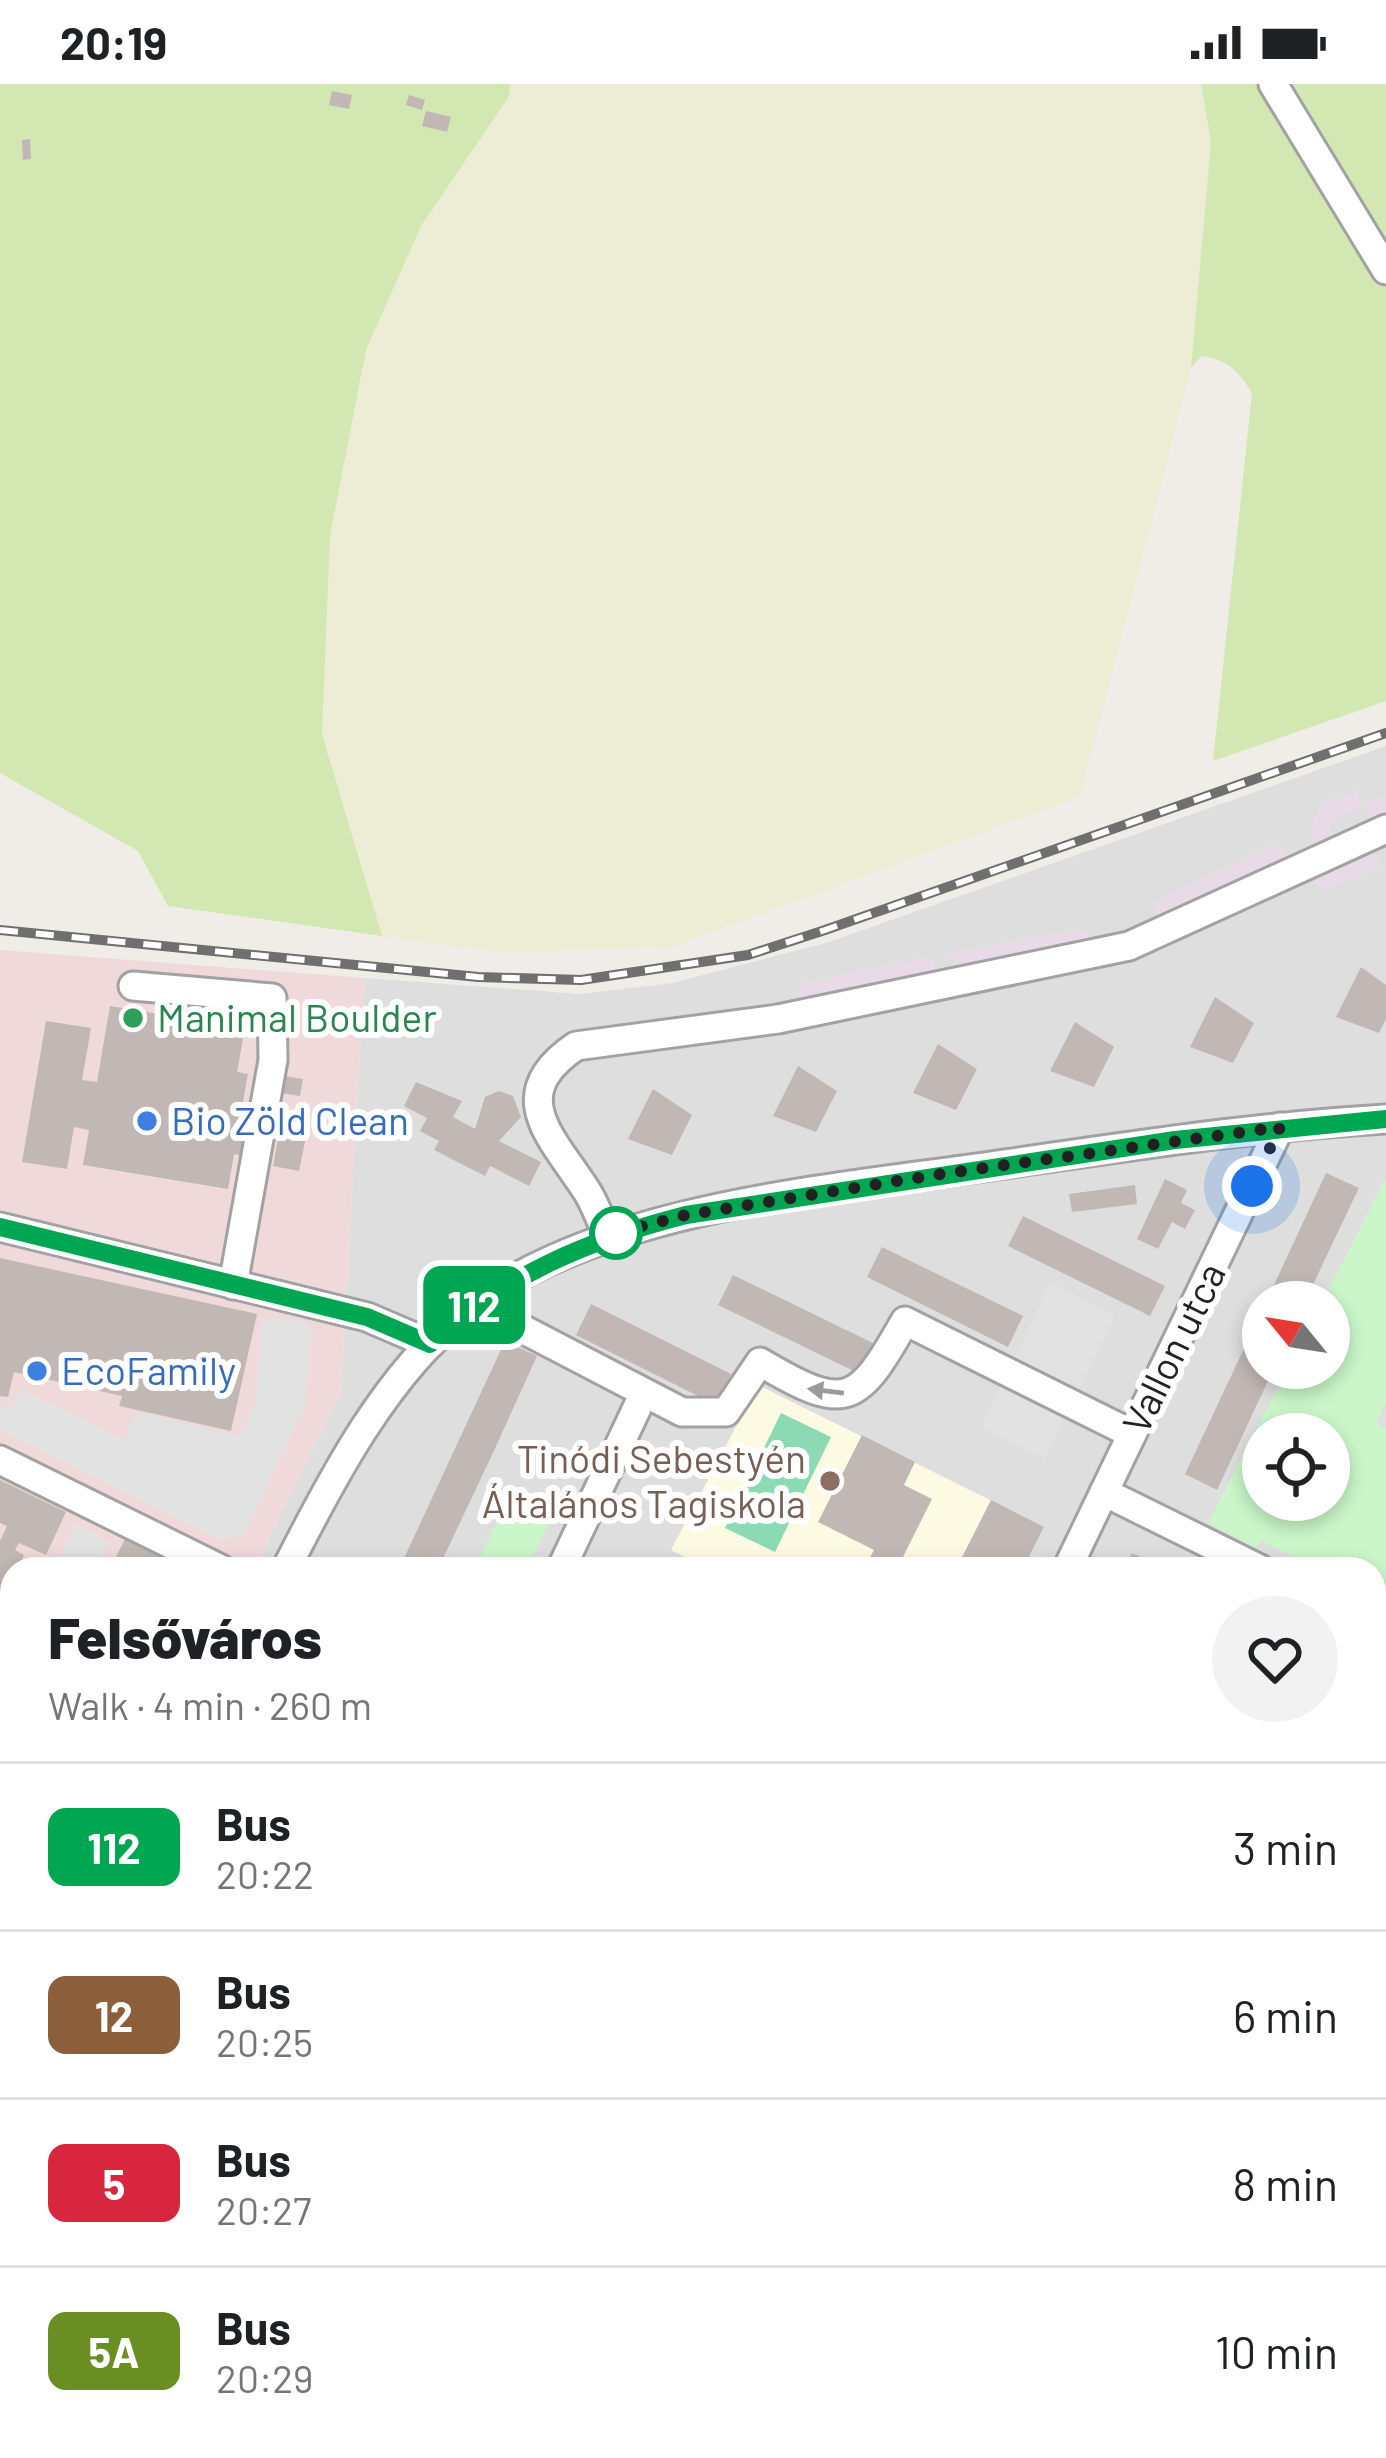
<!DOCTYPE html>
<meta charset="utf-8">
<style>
:root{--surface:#fff;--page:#f2f2f2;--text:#202124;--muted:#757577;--line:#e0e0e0}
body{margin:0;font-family:Barlow,sans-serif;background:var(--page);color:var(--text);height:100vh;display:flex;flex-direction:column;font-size:45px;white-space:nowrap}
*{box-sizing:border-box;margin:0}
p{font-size:39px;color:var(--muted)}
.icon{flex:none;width:66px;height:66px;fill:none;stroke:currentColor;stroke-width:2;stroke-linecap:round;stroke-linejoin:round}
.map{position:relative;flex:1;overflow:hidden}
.details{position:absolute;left:0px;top:1473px;width:1386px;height:903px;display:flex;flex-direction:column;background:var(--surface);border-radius:36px 36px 0 0;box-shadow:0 6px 18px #0003}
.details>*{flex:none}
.badge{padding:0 24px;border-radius:18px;font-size:42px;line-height:78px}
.needle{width:78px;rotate:300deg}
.fabs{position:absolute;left:1242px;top:1197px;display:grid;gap:24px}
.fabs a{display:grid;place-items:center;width:108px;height:108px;border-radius:50%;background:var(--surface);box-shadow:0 6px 18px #0003;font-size:60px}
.you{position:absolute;width:60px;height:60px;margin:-30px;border:9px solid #fff;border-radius:50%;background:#1a73e8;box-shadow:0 0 0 18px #1a73e833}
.map>.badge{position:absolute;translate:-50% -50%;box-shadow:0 0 0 6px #fff}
.round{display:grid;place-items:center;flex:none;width:126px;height:126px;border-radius:63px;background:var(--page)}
.head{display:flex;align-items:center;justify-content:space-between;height:204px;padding:0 48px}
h1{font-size:57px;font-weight:800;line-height:90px}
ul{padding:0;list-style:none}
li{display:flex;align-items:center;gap:36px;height:168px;padding:0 48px;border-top:3px solid var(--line)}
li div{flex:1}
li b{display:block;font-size:45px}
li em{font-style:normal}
li .badge{min-width:132px;font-weight:700;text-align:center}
.status{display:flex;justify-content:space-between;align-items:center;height:84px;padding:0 60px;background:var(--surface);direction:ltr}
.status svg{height:33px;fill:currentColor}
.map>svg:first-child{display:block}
.residential{fill:#dfdede;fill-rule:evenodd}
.commercial{fill:#f0d9da}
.industrial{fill:#e9dae8}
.education{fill:#fdfae4}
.farmland{fill:#ededd5}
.grass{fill:#d2e7b2}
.park{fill:#caf6c9;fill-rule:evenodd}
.pitch{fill:#8cdab3}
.parking{fill:#e1e1e1}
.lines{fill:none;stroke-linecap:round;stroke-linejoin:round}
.stream{stroke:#acd5db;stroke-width:6}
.building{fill:#c1b8b5}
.minor-casing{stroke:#a2a2a2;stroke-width:33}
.major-casing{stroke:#93570a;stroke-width:39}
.minor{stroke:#fff;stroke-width:27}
.major{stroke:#f6cba7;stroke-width:33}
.rail-casing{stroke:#6f6f6f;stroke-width:10}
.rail{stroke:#fff;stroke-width:6;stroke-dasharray:18;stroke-linecap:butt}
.oneway{fill:#9b9b9b}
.line-casing{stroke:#fff;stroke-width:27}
.line{stroke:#00a651;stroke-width:18}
.walk{stroke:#212121;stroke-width:12;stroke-dasharray:0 21.6}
.leisure-dot{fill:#2e9e5b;stroke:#fff;stroke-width:4.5}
.shop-dot{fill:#3f7fe0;stroke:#fff;stroke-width:4.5}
.stop-dot{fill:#fff;stroke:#00a651;stroke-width:6}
.education-dot{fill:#8d6e63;stroke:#fff;stroke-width:4.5}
.labels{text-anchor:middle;stroke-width:12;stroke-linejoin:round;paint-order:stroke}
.leisure-label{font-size:39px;fill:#27864d;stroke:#fff;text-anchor:start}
.shop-label{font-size:39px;fill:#366cbe;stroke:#fff;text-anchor:start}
.street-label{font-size:39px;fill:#212121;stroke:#fff}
.education-label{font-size:39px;fill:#785e54;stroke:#fff;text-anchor:end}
</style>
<div class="status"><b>20:19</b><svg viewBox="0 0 49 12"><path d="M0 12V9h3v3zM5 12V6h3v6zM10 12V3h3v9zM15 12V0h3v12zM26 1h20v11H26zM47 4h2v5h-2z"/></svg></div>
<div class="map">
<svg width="1386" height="2374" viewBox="0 0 1386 2374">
<rect width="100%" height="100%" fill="#f0ede8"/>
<g class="residential">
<path d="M1386,662v1712h-794l-23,-10h805v-879h-1120l87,-178 23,-413 217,16 91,-11 154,-40zM1263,1218h66v66h-66zM1263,1350h66v66h-66z"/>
<polygon points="0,1665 12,1671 12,2000 0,2023"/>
</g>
<g class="commercial">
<polygon points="0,866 364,894 341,1307 254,1485 12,1485 12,1671 0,1665"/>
<polygon points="12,2000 12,2186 0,2183 0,2023"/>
</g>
<g class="industrial">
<polygon points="1355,706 1362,722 1386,712 1386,729 1369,736 1363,724 1329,739 1334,752 1314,761 1309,749 1320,721"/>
<polygon points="1280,758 1288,774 1161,835 1153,819"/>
<polygon points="1372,762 1381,780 1321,808 1312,790"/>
<polygon points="1089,844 1091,859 954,884 951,869"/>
<polygon points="932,872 935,888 800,917 797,901"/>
</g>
<g class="education">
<polygon points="758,1301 1044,1443 1023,1485 708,1485 671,1466"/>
<polygon points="1374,1965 1386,1970 1386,2111 1374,2133"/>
</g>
<polygon class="farmland" points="511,0 1201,0 1211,58 1191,284 1080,712 671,863 500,868 382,852 322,650 330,452 366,266 421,142 508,14"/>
<g class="grass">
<polygon points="0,0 511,0 508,14 421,142 366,266 330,452 322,650 382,852 168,822 138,767 0,689"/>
<path d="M1201,0h185v617l-173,60 39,-368c-14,-23 -24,-33 -51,-37l-10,12 20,-226z"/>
</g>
<g class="park">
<path d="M1386,1094v225l-10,20 10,6v174l-12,-6v-28h-56l-57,-29 -5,8 -48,-25 80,-155h41v-66h-7zM1329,1350v66h-66v-66z"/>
<polygon points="514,1406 555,1427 526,1485 474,1485"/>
</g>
<g class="pitch">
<polygon points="781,1329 831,1353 775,1468 725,1444"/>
<polygon points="0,2183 12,2186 12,2338 0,2331"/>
<polygon points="54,2364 569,2364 592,2374 70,2374"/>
</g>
<g class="parking">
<polygon points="1050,1199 1115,1231 1045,1375 980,1343"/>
<polygon points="262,1234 311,1238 305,1320 245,1448 221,1456 0,1346 0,1321 10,1325 20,1305 124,1356 138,1328 240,1352 256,1318"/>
<polygon points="76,1439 111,1459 97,1485 53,1485"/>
</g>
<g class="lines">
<g class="stream">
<polyline points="0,2161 12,2165"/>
<polyline points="670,2364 702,2374"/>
</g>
</g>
<g class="building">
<polygon points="332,7 352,11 349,25 329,21"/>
<polygon points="409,11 425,16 422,26 406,21"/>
<polygon points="426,27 451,33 447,48 422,42"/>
<polygon points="30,55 31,75 23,76 22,56"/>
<polygon points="1361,883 1386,901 1386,935 1379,949 1336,933"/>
<polygon points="1215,913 1254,939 1233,979 1190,963"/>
<polygon points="110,922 245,944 237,988 248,990 242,1023 257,1025 249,1073 234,1070 228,1105 83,1081 89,1046 74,1043 67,1085 22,1078 46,937 91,944 82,996 97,998"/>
<polygon points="1075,938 1114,963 1094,1003 1050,987"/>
<polygon points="938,960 977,985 956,1026 913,1009"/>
<polygon points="798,982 837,1007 816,1048 773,1032"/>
<polygon points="284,992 303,995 300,1012 281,1009"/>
<polygon points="416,998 462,1017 453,1033 475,1045 485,1013 499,1007 513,1012 521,1033 499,1057 541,1078 529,1102 490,1082 485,1092 434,1066 439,1057 420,1047 427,1034 404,1022"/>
<polygon points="653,1005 692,1031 672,1071 628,1055"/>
<polygon points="283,1029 310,1034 299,1087 273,1082"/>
<polygon points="1326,1089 1359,1104 1335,1154 1305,1218 1266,1218"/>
<polygon points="1165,1095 1187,1106 1181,1119 1195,1126 1185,1145 1172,1138 1158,1165 1137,1155"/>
<polygon points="1135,1101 1137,1120 1072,1128 1069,1110"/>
<polygon points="1023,1132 1165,1202 1150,1232 1008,1162"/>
<polygon points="882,1163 1023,1232 1008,1263 867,1193"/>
<polygon points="0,1174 257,1230 231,1347 119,1322 122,1312 14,1288 8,1313 0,1312"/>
<polygon points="733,1191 875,1260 860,1290 718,1221"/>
<polygon points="591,1220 731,1290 716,1321 576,1251"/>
<polygon points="1263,1224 1263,1284 1274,1284 1217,1406 1185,1390"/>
<polygon points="505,1257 537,1272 492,1371 438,1485 399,1485"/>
<polygon points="862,1351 915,1378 904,1401 932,1415 897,1485 864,1485 874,1466 818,1438"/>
<polygon points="0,1396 66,1428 46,1471 19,1459 15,1466 24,1471 18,1485 12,1485 0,1522 0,1457 7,1442 0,1439"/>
<polygon points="991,1416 1044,1443 1023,1485 956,1485"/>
<polygon points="125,1455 183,1485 110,1485"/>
<polygon points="1132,1469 1166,1485 1124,1485"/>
<polygon points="1374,1583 1386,1589 1374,1616"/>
<polygon points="0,1689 12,1695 0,1720"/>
<polygon points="1374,1826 1386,1832 1386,1872 1374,1866"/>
<polygon points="1374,1995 1386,2001 1386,2103 1380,2101 1374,2113"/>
<polygon points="947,2364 1000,2364 995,2374 942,2374"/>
<polygon points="1076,2364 1097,2374 1070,2374"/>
<polygon points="1265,2364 1308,2364 1303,2374 1286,2374"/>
</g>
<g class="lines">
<g class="minor-casing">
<g id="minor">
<polyline points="1273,0 1386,186"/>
<polyline points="133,902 272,914 273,976 233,1201"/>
<polyline points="0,1143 367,1233 430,1260"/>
<path d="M608,1152c-7,-14 -12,-30 -20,-43 -34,-54 -86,-97 -12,-147l202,-27 351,-73 257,-117"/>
<path d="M490,1210l17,27 175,91h44l34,-50c86,51 97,44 145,-41l227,113"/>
<polyline points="0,1376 221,1485"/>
<polyline points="1104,1408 1260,1485"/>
<path d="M286,1485c46,-91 100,-195 181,-259 131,-104 368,-121 530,-145 129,-18 259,-39 389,-46"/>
<polyline points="561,1485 644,1309"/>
<polyline points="1067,1485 1280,1043"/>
<polyline points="1374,1541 1386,1547"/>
<polyline points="1379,1753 1386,1739"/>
<polyline points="0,1804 12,1809"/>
<polyline points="0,1847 12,1836"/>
<polyline points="0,1895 0,1930"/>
<polyline points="1374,1933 1386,1938"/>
<polyline points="0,2055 12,2032"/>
<polyline points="1374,2160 1386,2145"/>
<polyline points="1374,2229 1386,2239"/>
<polyline points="0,2345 12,2351"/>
<polyline points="35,2364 51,2374"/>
<polyline points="822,2364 854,2374"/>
<polyline points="1371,2364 1386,2372"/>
<polyline points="1146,2374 1150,2364"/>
</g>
</g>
<g class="major-casing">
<g id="major">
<polyline points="0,1634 12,1639"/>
<polyline points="1374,2309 1386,2314"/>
</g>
</g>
<use href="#minor" class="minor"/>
<use href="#major" class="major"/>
<g class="rail-casing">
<polyline id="rail" points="0,846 478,893 581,896 748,871 825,846 1386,649"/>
</g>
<use href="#rail" class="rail"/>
</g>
<defs><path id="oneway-solid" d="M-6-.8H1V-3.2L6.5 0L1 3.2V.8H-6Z" transform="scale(3)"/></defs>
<use class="oneway" href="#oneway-solid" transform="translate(826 1307) rotate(-173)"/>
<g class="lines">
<g class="line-casing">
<path id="line" d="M0,1143l367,90 63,27c75,-69 158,-104 256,-129l489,-75 211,-21"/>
</g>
<use href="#line" class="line"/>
<polyline class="walk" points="616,1149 608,1151 686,1131 941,1090 1280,1043 1252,1102"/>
</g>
<circle class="leisure-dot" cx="133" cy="934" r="12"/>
<g class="shop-dot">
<circle cx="147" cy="1037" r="12"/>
<circle cx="37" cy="1287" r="12"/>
</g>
<circle class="stop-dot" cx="616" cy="1149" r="24"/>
<circle class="education-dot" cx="830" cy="1397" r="12"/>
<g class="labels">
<g class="leisure-label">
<text x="157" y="948">Manimal Boulder</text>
</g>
<g class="shop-label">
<text x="171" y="1051">Bio Zöld Clean</text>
<text x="61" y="1301">EcoFamily</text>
</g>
<g class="street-label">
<text transform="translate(1174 1264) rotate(-64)" y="14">Vallon utca</text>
</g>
<g class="education-label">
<text x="806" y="1389">Tinódi Sebestyén<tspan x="806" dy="45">Általános Tagiskola</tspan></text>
</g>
</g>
</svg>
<div class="fabs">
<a><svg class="needle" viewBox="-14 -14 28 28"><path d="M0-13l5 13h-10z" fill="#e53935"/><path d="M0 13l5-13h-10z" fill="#757577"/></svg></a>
<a><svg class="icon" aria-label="locate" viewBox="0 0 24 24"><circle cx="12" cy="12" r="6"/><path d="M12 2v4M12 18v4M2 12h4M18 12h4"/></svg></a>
</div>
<div class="you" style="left:1252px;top:1102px"></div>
<b class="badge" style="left:474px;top:1221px;background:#00a651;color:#fff">112</b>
<section class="details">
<div class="head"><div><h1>Felsőváros</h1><p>Walk · 4 min · 260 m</p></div><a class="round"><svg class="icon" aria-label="heart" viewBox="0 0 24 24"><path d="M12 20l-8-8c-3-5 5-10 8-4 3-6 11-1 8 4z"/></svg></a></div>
<ul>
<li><span class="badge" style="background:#00a651;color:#fff">112</span><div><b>Bus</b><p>20:22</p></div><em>3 min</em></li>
<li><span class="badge" style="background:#8b5e3c;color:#fff">12</span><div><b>Bus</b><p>20:25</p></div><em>6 min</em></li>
<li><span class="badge" style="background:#d7263d;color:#fff">5</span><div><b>Bus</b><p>20:27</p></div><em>8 min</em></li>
<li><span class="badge" style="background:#6b8e23;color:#fff">5A</span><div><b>Bus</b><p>20:29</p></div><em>10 min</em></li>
</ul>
</section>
</div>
